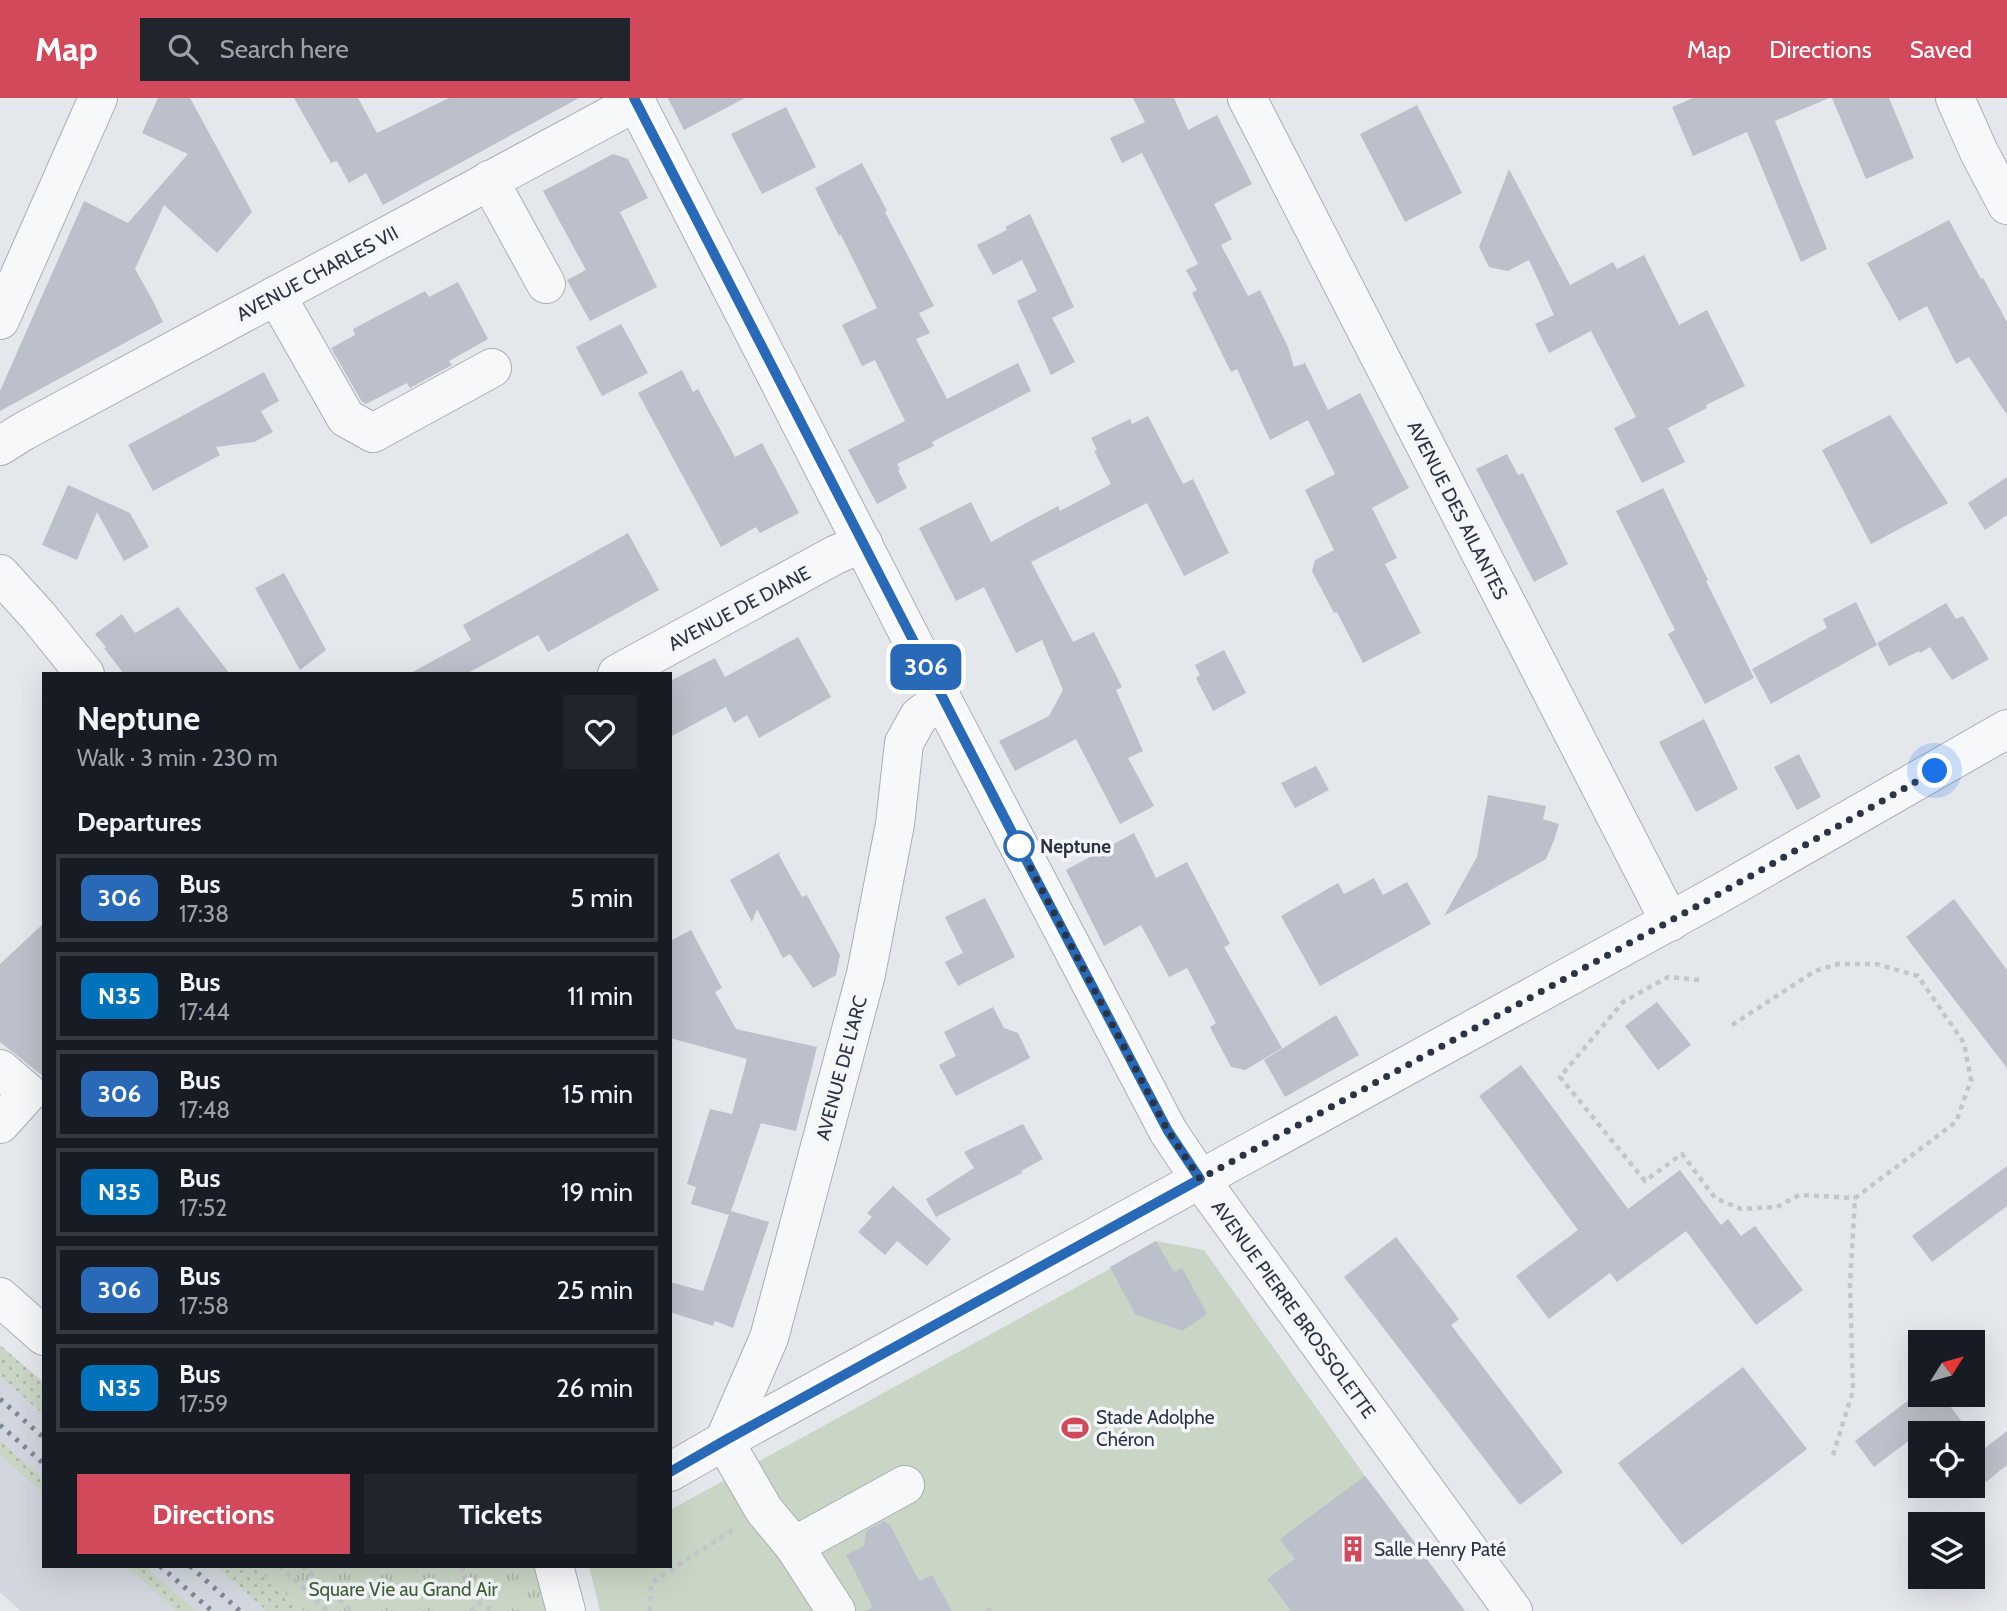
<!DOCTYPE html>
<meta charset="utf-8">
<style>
:root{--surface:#171b24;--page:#20242c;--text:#f1f3f6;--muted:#9ea1a6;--line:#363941;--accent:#d1495b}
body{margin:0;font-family:Cabin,sans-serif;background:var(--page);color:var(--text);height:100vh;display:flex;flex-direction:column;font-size:26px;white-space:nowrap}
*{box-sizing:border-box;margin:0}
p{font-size:23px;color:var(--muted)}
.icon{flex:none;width:38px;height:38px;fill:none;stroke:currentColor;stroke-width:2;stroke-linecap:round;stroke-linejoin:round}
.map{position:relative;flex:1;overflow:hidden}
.drawer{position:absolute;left:42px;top:574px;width:630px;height:896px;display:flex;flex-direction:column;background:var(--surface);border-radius:0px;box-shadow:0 7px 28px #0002}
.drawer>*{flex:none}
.badge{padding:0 14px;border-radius:10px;font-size:24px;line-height:46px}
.needle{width:46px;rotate:53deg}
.fabs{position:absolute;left:1908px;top:1232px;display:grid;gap:14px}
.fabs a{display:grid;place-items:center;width:77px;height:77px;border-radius:0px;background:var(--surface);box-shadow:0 7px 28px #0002;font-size:35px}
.you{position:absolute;width:35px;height:35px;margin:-18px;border:5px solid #fff;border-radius:50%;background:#1a73e8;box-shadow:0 0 0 10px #1a73e833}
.map>.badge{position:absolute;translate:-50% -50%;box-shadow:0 0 0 4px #fff}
h2{padding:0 35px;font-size:26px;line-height:63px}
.round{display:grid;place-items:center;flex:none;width:74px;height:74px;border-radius:0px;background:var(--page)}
.summary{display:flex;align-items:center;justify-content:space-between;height:119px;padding:0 35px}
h1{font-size:33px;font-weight:700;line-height:52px}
.button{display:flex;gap:14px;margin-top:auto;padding:14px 35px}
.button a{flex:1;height:80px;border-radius:0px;background:var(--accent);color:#fff;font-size:28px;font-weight:700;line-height:80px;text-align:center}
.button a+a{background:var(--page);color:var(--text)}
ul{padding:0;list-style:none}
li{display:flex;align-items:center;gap:21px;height:88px;margin:0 14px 10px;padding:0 21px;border:4px solid var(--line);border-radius:0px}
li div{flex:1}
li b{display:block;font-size:26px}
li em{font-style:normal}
li .badge{min-width:77px;font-weight:700;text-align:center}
header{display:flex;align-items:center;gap:42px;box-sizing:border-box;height:98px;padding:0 35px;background:var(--accent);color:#fff}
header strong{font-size:33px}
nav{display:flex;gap:38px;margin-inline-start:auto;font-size:24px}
.search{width:490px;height:63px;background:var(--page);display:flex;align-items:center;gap:18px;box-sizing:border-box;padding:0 24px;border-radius:0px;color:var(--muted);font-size:26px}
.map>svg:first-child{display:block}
.built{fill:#d2d6de}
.grass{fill:url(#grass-dots)}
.park{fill:url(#park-tufts)}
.pitch{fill:#c9d6c5}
.building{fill:#bbc0ca}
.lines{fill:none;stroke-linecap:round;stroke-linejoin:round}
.minor-casing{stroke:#a9aeb7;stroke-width:40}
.path{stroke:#c2c5cb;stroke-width:4.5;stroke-dasharray:5 5;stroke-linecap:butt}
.minor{stroke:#f7f8fa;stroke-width:38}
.rail{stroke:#7d8696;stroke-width:5;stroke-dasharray:3.5 7;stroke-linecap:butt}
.line-casing{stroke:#fff;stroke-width:16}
.line{stroke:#286ab7;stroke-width:10}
.walk{stroke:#2b3445;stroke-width:7;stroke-dasharray:0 12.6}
.stop-dot{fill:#fff;stroke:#286ab7;stroke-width:3.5}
.labels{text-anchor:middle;stroke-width:7;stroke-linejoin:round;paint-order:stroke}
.street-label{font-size:19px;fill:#2b3445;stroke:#f4f6f9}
.stop-label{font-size:19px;font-weight:bold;fill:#2b3445;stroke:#f4f6f9;text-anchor:start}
.poi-label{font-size:19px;fill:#2b3445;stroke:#f4f6f9;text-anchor:start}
.park-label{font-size:19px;fill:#3f6138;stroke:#f4f6f9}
</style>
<header>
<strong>Map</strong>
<div class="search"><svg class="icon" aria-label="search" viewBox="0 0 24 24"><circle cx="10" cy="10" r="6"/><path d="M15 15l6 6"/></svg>Search here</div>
<nav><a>Map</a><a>Directions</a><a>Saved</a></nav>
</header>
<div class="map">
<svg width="2007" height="1513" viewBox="0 0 2007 1513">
<defs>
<pattern id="grass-dots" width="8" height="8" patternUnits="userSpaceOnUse" patternTransform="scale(1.75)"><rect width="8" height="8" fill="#c9d6c5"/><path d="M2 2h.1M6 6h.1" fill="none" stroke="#adb8ab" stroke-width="1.8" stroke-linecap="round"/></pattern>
<pattern id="park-tufts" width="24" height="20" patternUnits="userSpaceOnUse" patternTransform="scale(1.75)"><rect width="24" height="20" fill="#c9d6c5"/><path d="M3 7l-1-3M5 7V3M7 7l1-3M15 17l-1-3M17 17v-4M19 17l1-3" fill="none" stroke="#adb8ab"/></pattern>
</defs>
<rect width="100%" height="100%" fill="#e4e7ec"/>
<polygon class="built" points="0,1247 44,1285 44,1468 253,1468 303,1513 21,1513 0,1494"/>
<g class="grass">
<polygon points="0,1247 44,1285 44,1317 0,1278"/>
<polygon points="0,1343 44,1381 44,1396 0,1357"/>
<polygon points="126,1468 144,1468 196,1513 177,1513"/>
<polygon points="216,1468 253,1468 304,1513 267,1513"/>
</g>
<polygon class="park" points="253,1468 536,1468 552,1513 304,1513"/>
<polygon class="pitch" points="1156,1143 1204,1152 1365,1378 1465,1513 600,1513 589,1468 670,1468 670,1412 1115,1168"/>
<g class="building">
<polygon points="158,0 190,0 252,114 217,155 164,107 135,171 152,201 163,224 0,313 0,293 84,103 128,125 188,56 142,35"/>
<polygon points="294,0 358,0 377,35 449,0 579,0 383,107 366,75 349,85 337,63 331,65"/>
<polygon points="668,0 745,0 684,32"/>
<polygon points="1133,0 1174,0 1188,32 1217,17 1252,86 1214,106 1232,141 1221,147 1248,198 1260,192 1288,249 1294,269 1305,265 1328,312 1360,295 1409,390 1372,410 1397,460 1385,466 1421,535 1363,565 1337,514 1334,515 1312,473 1315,462 1334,452 1305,392 1335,376 1308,322 1270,342 1237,271 1231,274 1192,195 1197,192 1186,172 1198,166 1142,55 1122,65 1110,40 1145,24"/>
<polygon points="1693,0 1829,0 1775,23 1827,151 1801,164 1747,34 1693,58 1672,9"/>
<polygon points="1832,0 1889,0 1914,60 1866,81"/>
<polygon points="1417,7 1462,95 1405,124 1360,36"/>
<polygon points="786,9 816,69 762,96 731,36"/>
<polygon points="613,56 628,61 648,100 620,114 657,189 590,223 567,182 586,172 543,93"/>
<polygon points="862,65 887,113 885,114 934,208 919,215 930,235 916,241 947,301 1018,265 1031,293 932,344 934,348 897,366 900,371 898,372 907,390 877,406 848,352 905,323 875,262 862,268 842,227 877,210 841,137 839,138 815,90"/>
<polygon points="1509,71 1570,187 1613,164 1617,171 1644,157 1679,227 1707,212 1745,288 1706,307 1707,310 1668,330 1685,364 1642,385 1614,330 1636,319 1591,233 1549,255 1535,226 1554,217 1529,162 1508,173 1489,169 1479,149"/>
<polygon points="1030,116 1074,209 1052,220 1075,264 1051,277 1017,203 1037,193 1022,162 993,177 977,147 1007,132 1005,129"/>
<polygon points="1949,122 1981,181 1983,180 2007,224 2007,317 1969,259 1956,266 1927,208 1899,223 1867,165"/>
<polygon points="458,184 488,241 449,263 452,267 410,290 407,285 366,306 362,304 331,250 355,237 353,231 425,193 429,199"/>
<polygon points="621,226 648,275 602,298 576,249"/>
<polygon points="682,272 693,294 698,291 735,359 762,345 799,415 760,435 756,429 721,449 638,295"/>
<polygon points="264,274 279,303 261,313 273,334 254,344 216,349 220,357 153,393 128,347"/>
<polygon points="1890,317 1948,405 1871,446 1822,352"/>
<polygon points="1148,318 1183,386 1193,381 1229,455 1184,478 1147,405 1031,464 1073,544 1094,534 1122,589 1116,592 1143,653 1128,660 1154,708 1120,726 1076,641 1015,673 999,643 1049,618 1063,592 1042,542 1016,555 984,489 956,503 919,430 971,404 991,444 1058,408 1060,413 1111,386 1094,353 1097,352 1091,340 1130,321 1132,326"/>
<polygon points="1507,356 1518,377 1523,375 1568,466 1534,484 1476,371"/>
<polygon points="2007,379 2007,417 1985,432 1968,405"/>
<polygon points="68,387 130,415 149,449 124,463 97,414 77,462 42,447"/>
<polygon points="1663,390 1708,482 1706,483 1754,580 1705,606 1668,536 1675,532 1616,413"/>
<polygon points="628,435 659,492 548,554 538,537 466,576 409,576 471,542 463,527"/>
<polygon points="284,475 326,552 300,572 255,490"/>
<polygon points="1856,504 1877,547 1771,606 1752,571 1827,530 1823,521"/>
<polygon points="1946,505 1956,521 1963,518 1989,561 1952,582 1930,549 1920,555 1919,553 1889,568 1877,545"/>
<polygon points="178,509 230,576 124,576 104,550 106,549 95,536 122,516 135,535"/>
<polygon points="798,539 831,599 759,640 747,617 734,625 726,609 670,639 670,583 715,560 725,579"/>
<polygon points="1224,552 1246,595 1213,613 1196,580 1200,577 1195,567"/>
<polygon points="1704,621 1738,691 1696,714 1659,644"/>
<polygon points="1799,656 1821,699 1797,712 1774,669"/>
<polygon points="1316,668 1329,692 1295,710 1281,685"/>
<polygon points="1488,697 1546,708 1543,721 1559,726 1554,742 1546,761 1444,818 1477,759"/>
<polygon points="1134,735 1156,780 1187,764 1230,846 1224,849 1282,950 1245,972 1231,969 1210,929 1216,925 1187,870 1169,879 1141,827 1104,848 1066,772"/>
<polygon points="780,754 779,757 802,799 807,797 840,857 836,877 813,890 790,856 783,860 757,811 752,824 730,782"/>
<polygon points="1374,780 1383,797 1407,784 1431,826 1320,888 1281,818 1338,785 1344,796"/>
<polygon points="985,800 1015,859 958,888 945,864 963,855 945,819"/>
<polygon points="1954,801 2007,872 2007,970 1906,839"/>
<polygon points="44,825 44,979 0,944 0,866"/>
<polygon points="691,832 722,890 715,894 736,931 817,949 796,1033 761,1025 731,1113 769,1124 733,1230 715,1223 713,1228 670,1214 670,1184 703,1193 729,1117 691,1106 696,1089 687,1086 710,1011 732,1016 747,961 670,940 670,843"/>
<polygon points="1657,904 1691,947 1658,972 1625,928"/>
<polygon points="993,909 1004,930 1018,935 1030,960 956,998 939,967 956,958 944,934"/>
<polygon points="1336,917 1359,957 1285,999 1264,962"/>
<polygon points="1521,967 1628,1111 1680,1072 1721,1127 1728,1121 1741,1138 1755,1128 1803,1192 1756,1227 1686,1133 1617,1184 1610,1175 1549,1221 1516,1178 1578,1132 1479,998"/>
<polygon points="1023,1026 1043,1061 1021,1073 1022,1075 936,1119 926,1101 974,1070 964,1054"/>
<polygon points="2007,1068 2007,1108 1932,1164 1912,1138"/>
<polygon points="893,1088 951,1141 927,1168 897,1143 885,1157 858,1134 872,1119 867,1115"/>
<polygon points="1396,1139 1459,1221 1451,1227 1563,1374 1520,1407 1344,1179"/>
<polygon points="1156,1143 1174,1174 1182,1170 1207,1216 1182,1233 1135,1216 1110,1169"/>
<polygon points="1743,1269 1807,1351 1682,1447 1618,1365"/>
<polygon points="1915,1297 1942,1297 1970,1335 1919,1335 1874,1369 1855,1343"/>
<polygon points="2007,1333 2007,1367 1986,1384 1972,1366 1972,1360"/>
<polygon points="1365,1378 1376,1392 1465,1513 1291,1513 1267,1481 1295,1461 1280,1441"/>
<polygon points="884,1423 890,1427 919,1483 932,1477 952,1513 865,1513 873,1509 846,1457 864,1448 866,1433"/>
</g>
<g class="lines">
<g class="minor-casing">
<g id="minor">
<polyline points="634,0 942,601 1168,1033 1200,1081 1513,1513"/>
<polyline points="1247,0 1670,824"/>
<polyline points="1955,0 1979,54 2007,107"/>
<polyline points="489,82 546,186"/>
<polyline points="276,197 346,320 373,335 492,270"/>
<polyline points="0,222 98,0"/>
<polyline points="0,348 24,333 636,4"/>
<polyline points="0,476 39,519 85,576"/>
<polyline points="617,576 835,457 863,445"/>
<polyline points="0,971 28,995 0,1026"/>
<polyline points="0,1199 44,1238"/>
<polyline points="670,1374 724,1343 1719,796 2007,631"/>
<polyline points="794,1448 905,1387"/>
<polyline points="554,1468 566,1513"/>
<polyline points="836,1513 794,1448 764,1412 724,1343 769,1240 866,876 895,726 904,645 919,618 942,601"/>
</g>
</g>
<g class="path">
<polyline points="1699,882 1668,879 1623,904 1560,979 1645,1083 1682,1056 1715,1100 1741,1111 1777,1109 1799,1097 1855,1100"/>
<polyline points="1732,927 1815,873 1838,866 1876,866 1918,878 1964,945 1971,982 1956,1024 1855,1100 1850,1186 1853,1293 1833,1357"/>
<polyline points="279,1468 328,1513"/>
<polyline points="302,1468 352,1513"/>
<path d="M462,1468c5,24 8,35 32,45"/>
<polyline points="470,1513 478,1506"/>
<polyline points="650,1513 651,1485 734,1431"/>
<polyline points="987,1513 994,1509"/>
</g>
<use href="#minor" class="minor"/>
<g class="rail">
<polyline points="0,1301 44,1340"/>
<polyline points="0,1327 44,1366"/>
<polyline points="160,1468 212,1513"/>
<polyline points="190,1468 240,1513"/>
</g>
</g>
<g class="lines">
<g class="line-casing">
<polyline id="line" points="634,0 1036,781 1168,1033 1200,1081 724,1343 670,1374"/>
</g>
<use href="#line" class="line"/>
<polyline class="walk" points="1019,748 1168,1033 1200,1081 1719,796 1935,673"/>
</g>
<defs>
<g id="stadium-bare" transform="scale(2.1)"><path d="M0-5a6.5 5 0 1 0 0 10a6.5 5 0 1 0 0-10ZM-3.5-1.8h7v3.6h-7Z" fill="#d1495b" stroke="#f4f6f9" stroke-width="2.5" paint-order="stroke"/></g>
<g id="building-bare" transform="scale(2.1)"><path d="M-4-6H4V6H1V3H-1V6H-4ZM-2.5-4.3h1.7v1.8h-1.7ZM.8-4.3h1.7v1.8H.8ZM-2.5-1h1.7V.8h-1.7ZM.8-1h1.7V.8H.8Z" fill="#d1495b" stroke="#f4f6f9" stroke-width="2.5" paint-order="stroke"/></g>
</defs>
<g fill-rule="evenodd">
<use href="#stadium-bare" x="1075" y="1330"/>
<use href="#building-bare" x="1353" y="1451"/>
</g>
<circle class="stop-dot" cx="1019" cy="748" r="14"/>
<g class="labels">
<g class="street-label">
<text transform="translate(317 175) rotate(-28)" y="7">AVENUE CHARLES VII</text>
<text transform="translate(1458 412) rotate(63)" y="7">AVENUE DES AILANTES</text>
<text transform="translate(739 510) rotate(-28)" y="7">AVENUE DE DIANE</text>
<text transform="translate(841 970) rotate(-75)" y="7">AVENUE DE L'ARC</text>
<text transform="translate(1294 1211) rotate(54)" y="7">AVENUE PIERRE BROSSOLETTE</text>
</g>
<g class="stop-label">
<text x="1040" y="755">Neptune</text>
</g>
<g class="poi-label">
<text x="1096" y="1326">Stade Adolphe<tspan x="1096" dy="22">Chéron</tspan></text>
<text x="1374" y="1458">Salle Henry Paté</text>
</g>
<g class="park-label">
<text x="403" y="1498">Square Vie au Grand Air</text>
</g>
</g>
</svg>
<div class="fabs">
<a><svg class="needle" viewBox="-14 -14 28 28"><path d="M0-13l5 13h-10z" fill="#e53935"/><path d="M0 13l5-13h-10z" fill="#9ea1a6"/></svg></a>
<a><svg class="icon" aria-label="locate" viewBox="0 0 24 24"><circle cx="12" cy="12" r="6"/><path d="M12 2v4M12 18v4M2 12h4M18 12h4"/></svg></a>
<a><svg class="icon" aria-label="layers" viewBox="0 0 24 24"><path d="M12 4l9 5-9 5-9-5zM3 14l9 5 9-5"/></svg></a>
</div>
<div class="you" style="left:1935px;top:673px"></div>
<b class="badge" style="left:926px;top:569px;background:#286ab7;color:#fff">306</b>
<section class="drawer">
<div class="summary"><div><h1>Neptune</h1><p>Walk · 3 min · 230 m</p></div><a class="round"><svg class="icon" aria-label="heart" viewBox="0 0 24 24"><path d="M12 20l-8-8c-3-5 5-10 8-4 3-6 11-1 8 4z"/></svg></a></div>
<h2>Departures</h2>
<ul>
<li><span class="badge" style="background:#286ab7;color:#fff">306</span><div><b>Bus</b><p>17:38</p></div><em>5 min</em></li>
<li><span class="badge" style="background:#0072bc;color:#fff">N35</span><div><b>Bus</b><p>17:44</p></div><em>11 min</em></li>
<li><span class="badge" style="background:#286ab7;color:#fff">306</span><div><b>Bus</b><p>17:48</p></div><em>15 min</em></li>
<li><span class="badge" style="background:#0072bc;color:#fff">N35</span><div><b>Bus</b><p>17:52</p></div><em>19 min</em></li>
<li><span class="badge" style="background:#286ab7;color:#fff">306</span><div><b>Bus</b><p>17:58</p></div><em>25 min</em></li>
<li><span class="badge" style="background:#0072bc;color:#fff">N35</span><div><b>Bus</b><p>17:59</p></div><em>26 min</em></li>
</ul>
<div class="button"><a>Directions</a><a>Tickets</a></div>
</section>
</div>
